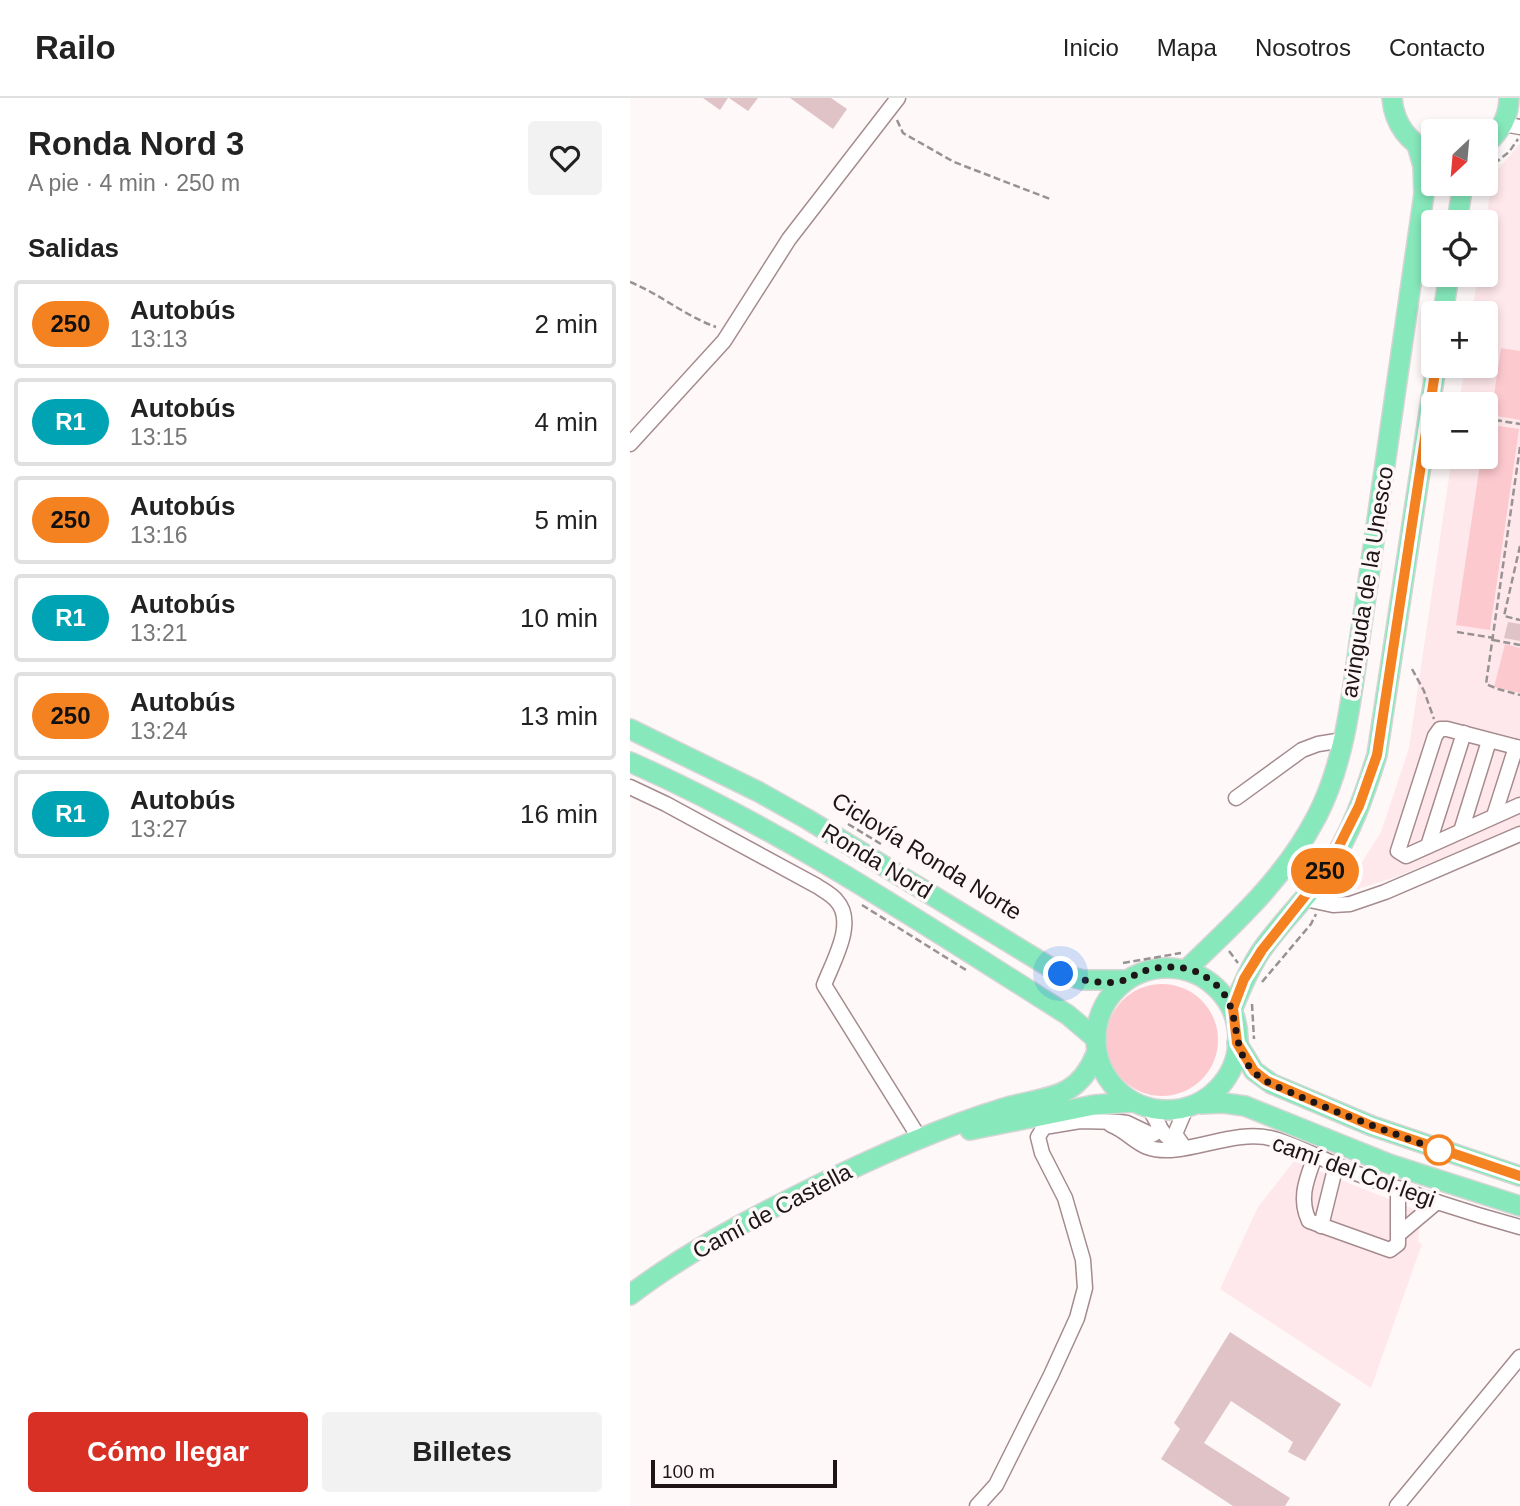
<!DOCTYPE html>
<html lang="es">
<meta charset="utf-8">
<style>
:root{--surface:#fff;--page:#f2f2f2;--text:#222;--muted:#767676;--line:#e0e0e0;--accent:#d93025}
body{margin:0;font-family:Helvetica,sans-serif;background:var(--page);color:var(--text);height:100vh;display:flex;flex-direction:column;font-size:26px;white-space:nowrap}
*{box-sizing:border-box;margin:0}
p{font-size:23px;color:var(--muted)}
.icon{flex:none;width:38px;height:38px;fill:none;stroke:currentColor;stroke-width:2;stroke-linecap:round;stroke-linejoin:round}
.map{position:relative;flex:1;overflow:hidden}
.drawer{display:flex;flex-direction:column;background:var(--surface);width:630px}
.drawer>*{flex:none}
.badge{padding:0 14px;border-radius:23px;font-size:24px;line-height:46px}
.needle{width:46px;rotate:206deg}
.controls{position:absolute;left:791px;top:21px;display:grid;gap:14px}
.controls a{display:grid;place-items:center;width:77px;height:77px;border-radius:7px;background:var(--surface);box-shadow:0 4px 10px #0003;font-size:35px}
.scale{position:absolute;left:21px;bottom:18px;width:186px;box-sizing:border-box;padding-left:7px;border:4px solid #1e1516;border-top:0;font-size:19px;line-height:24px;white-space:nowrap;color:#1e1516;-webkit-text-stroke:5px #fef8f9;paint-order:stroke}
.you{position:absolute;width:35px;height:35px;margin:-18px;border:5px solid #fff;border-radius:50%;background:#1a73e8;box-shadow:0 0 0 10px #1a73e833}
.map>.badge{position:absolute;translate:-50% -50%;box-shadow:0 0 0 4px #fff}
h2{padding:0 28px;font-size:26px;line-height:63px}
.round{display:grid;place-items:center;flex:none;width:74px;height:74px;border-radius:7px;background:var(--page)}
.head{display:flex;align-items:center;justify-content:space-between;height:119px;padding:0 28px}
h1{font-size:33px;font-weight:600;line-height:52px}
.action{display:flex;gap:14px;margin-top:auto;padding:14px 28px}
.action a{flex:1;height:80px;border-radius:7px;background:var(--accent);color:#fff;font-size:28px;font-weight:600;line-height:80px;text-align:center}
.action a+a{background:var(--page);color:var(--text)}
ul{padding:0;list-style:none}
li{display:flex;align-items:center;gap:21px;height:88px;margin:0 14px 10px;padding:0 14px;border:4px solid var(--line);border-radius:7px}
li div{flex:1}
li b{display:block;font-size:26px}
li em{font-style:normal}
li .badge{min-width:77px;font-weight:700;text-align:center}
header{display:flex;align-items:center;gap:42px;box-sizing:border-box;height:98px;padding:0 35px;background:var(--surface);border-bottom:2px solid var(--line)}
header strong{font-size:33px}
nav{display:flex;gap:38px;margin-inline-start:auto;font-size:24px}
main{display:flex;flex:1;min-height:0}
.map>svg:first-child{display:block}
.built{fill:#ffe8eb}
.green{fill:#fcc9cf}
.building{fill:#dfc3c7}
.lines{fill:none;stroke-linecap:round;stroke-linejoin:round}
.minor-casing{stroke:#a58b8e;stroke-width:17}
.major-casing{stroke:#d6d5d5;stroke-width:22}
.path{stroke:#999293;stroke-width:2.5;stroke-dasharray:7 3.5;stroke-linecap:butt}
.minor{stroke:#fff;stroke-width:14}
.major{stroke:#86e8bb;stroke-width:19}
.line-casing{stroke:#fff;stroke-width:16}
.line{stroke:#f58220;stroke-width:10}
.walk{stroke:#1e1516;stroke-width:7;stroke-dasharray:0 12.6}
.stop-dot{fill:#fff;stroke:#f58220;stroke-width:3.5}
.labels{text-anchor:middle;stroke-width:7;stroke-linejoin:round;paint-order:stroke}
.street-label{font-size:23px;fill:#1e1516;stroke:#fef8f9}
</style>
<header>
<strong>Railo</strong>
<nav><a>Inicio</a><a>Mapa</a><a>Nosotros</a><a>Contacto</a></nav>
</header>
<main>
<section class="drawer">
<div class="head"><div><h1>Ronda Nord 3</h1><p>A pie · 4 min · 250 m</p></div><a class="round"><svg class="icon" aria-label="heart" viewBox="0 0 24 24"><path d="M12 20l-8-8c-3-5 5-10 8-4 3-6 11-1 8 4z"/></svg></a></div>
<h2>Salidas</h2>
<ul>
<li><span class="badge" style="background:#f58220;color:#111">250</span><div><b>Autobús</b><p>13:13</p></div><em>2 min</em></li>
<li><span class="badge" style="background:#00a3b4;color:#fff">R1</span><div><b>Autobús</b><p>13:15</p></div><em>4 min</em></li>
<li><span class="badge" style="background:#f58220;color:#111">250</span><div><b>Autobús</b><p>13:16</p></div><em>5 min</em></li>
<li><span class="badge" style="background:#00a3b4;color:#fff">R1</span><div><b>Autobús</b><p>13:21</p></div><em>10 min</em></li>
<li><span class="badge" style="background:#f58220;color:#111">250</span><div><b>Autobús</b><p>13:24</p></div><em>13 min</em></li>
<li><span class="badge" style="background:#00a3b4;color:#fff">R1</span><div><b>Autobús</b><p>13:27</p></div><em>16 min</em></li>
</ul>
<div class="action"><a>Cómo llegar</a><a>Billetes</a></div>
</section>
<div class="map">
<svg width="890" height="1408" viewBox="0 0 890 1408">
<rect width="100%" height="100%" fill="#fef8f9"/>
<g class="built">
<polygon points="890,45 890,728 766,779 712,796 751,734 779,650 822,359 856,359 856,306 829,306 835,268 856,268 856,215 842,215 848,177 856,177 856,124 862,79"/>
<polygon points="664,1063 786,1112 802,1115 790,1125 788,1144 792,1146 741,1290 590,1191 628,1109"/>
</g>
<g class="green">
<polygon points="871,250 890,253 890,322 861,317"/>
<polygon points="856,326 889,331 860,532 826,527 851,359 856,359"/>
<polygon points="875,546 890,550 890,595 864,589"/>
<circle cx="532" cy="942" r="56"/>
</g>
<g class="building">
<polygon points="73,0 98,0 90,12"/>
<polygon points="99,0 128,0 118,13"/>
<polygon points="160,0 201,0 217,11 203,31"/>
<polygon points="878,524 890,526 890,543 874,540"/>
<polygon points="600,1234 711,1306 675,1363 658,1354 663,1344 601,1303 574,1345 660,1400 655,1408 603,1408 531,1361 550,1331 544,1325"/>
</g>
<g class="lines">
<g class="minor-casing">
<g id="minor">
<polyline points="871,30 879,27 890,29"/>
<polyline points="0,346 94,243 159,141 268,0"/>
<polyline points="890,650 817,631 810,631 805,638 768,753 776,758 890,707"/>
<path d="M0,689l36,17 151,82c6,4 14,8 19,14 21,22 -3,61 -12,85l96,154"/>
<polyline points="606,700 672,652 688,646 713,642"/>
<polyline points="864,718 886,649"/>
<polyline points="831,733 859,643"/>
<polyline points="798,748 834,635"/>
<polyline points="675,801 703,807 720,806 755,794 890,736"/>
<path d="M519,1010c11,18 13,31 35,39"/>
<path d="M481,1027c14,5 23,17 36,22 35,13 85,-20 127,-8 29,8 56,25 84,35 53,20 107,38 162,53"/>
<polyline points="554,1049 545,1036 556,1010"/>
<path d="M685,1058c-8,23 -17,42 -6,65l81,29 8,-6v-56"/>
<polyline points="691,1128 706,1067"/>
<polyline points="769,1136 807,1104"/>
<polyline points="347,1408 366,1387 421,1277 447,1220 455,1190 453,1162 435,1100 412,1055 408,1039 414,1029 450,1023 489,1024 497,1025 522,1037 527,1034 529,1027"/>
<polyline points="767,1408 890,1259"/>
</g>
</g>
<g class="major-casing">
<g id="major">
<path d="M762,0c2,26 17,46 41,55"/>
<path d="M856,46c14,-12 23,-27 23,-46"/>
<polyline points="827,124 833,86"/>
<polyline points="813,215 819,177"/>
<polyline points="0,631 129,694 177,721 431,876 453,882 495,882"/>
<path d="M0,664c154,68 295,163 438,253l27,23"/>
<circle cx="537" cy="941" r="71"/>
<path d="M557,871c49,-47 98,-91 130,-153 32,-62 36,-138 47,-206 21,-138 40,-277 60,-416l-1,-28 -6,-21"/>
<path d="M603,910c8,-20 16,-39 28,-57 20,-29 47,-54 67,-83 23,-34 37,-75 49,-113l59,-389"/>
<polyline points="607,945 624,973 642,986 742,1028 890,1078"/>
<polyline points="571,1006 593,1005 615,1008 759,1066 890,1108"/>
<polyline points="340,1032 464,1007 503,1004"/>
<path d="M0,1197c54,-41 114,-73 174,-103 62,-31 131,-63 197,-83 43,-14 75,-6 95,-55"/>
</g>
</g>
<g class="path">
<polyline points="267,22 273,35 324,64 420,101"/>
<polyline points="856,72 879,54 888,41"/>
<path d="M0,184c32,13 53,33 86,45"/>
<polyline points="865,322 890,326"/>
<polyline points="890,349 856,586 868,591 890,597"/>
<polyline points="890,448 874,518 890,522"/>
<polyline points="827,534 864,540"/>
<polyline points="863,542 890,547"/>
<polyline points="782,571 794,593 804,621"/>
<polyline points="218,726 251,746"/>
<polyline points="232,807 336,872"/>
<polyline points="599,853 608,865"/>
<polyline points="493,865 551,855"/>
<polyline points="632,884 681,826 686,816"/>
<polyline points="622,906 624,941"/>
</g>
<use href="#minor" class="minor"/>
<use href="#major" class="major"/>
</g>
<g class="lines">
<g class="line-casing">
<polyline id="line" points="806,268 747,657 729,708 699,768 632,852 614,881 603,910 607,945 624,973 637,983 742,1028 890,1078"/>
</g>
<use href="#line" class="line"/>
<path class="walk" d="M431,876c18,6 45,12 64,6 6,-2 12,-7 19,-9 15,-5 38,-6 53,1 55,27 25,71 59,102 12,10 29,16 43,22 46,20 93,37 140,54"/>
</g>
<circle class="stop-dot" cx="809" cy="1052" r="14"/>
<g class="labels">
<g class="street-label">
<text transform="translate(737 484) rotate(-81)" y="8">avinguda de la Unesco</text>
<text transform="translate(297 758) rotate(32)" y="8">Ciclovía Ronda Norte</text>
<text transform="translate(247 763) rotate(31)" y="8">Ronda Nord</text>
<text transform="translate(724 1073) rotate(20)" y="8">camí del Col·legi</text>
<text transform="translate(142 1113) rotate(-28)" y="8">Camí de Castella</text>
</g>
</g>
</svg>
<div class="controls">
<a><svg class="needle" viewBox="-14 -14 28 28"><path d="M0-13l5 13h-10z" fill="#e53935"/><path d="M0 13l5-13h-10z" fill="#767676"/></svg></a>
<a><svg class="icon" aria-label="locate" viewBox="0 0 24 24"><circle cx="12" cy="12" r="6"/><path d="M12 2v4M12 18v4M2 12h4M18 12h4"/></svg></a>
<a>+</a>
<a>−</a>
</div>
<div class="scale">100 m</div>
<div class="you" style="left:431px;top:876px"></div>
<b class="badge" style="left:695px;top:773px;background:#f58220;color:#111">250</b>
</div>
</main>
